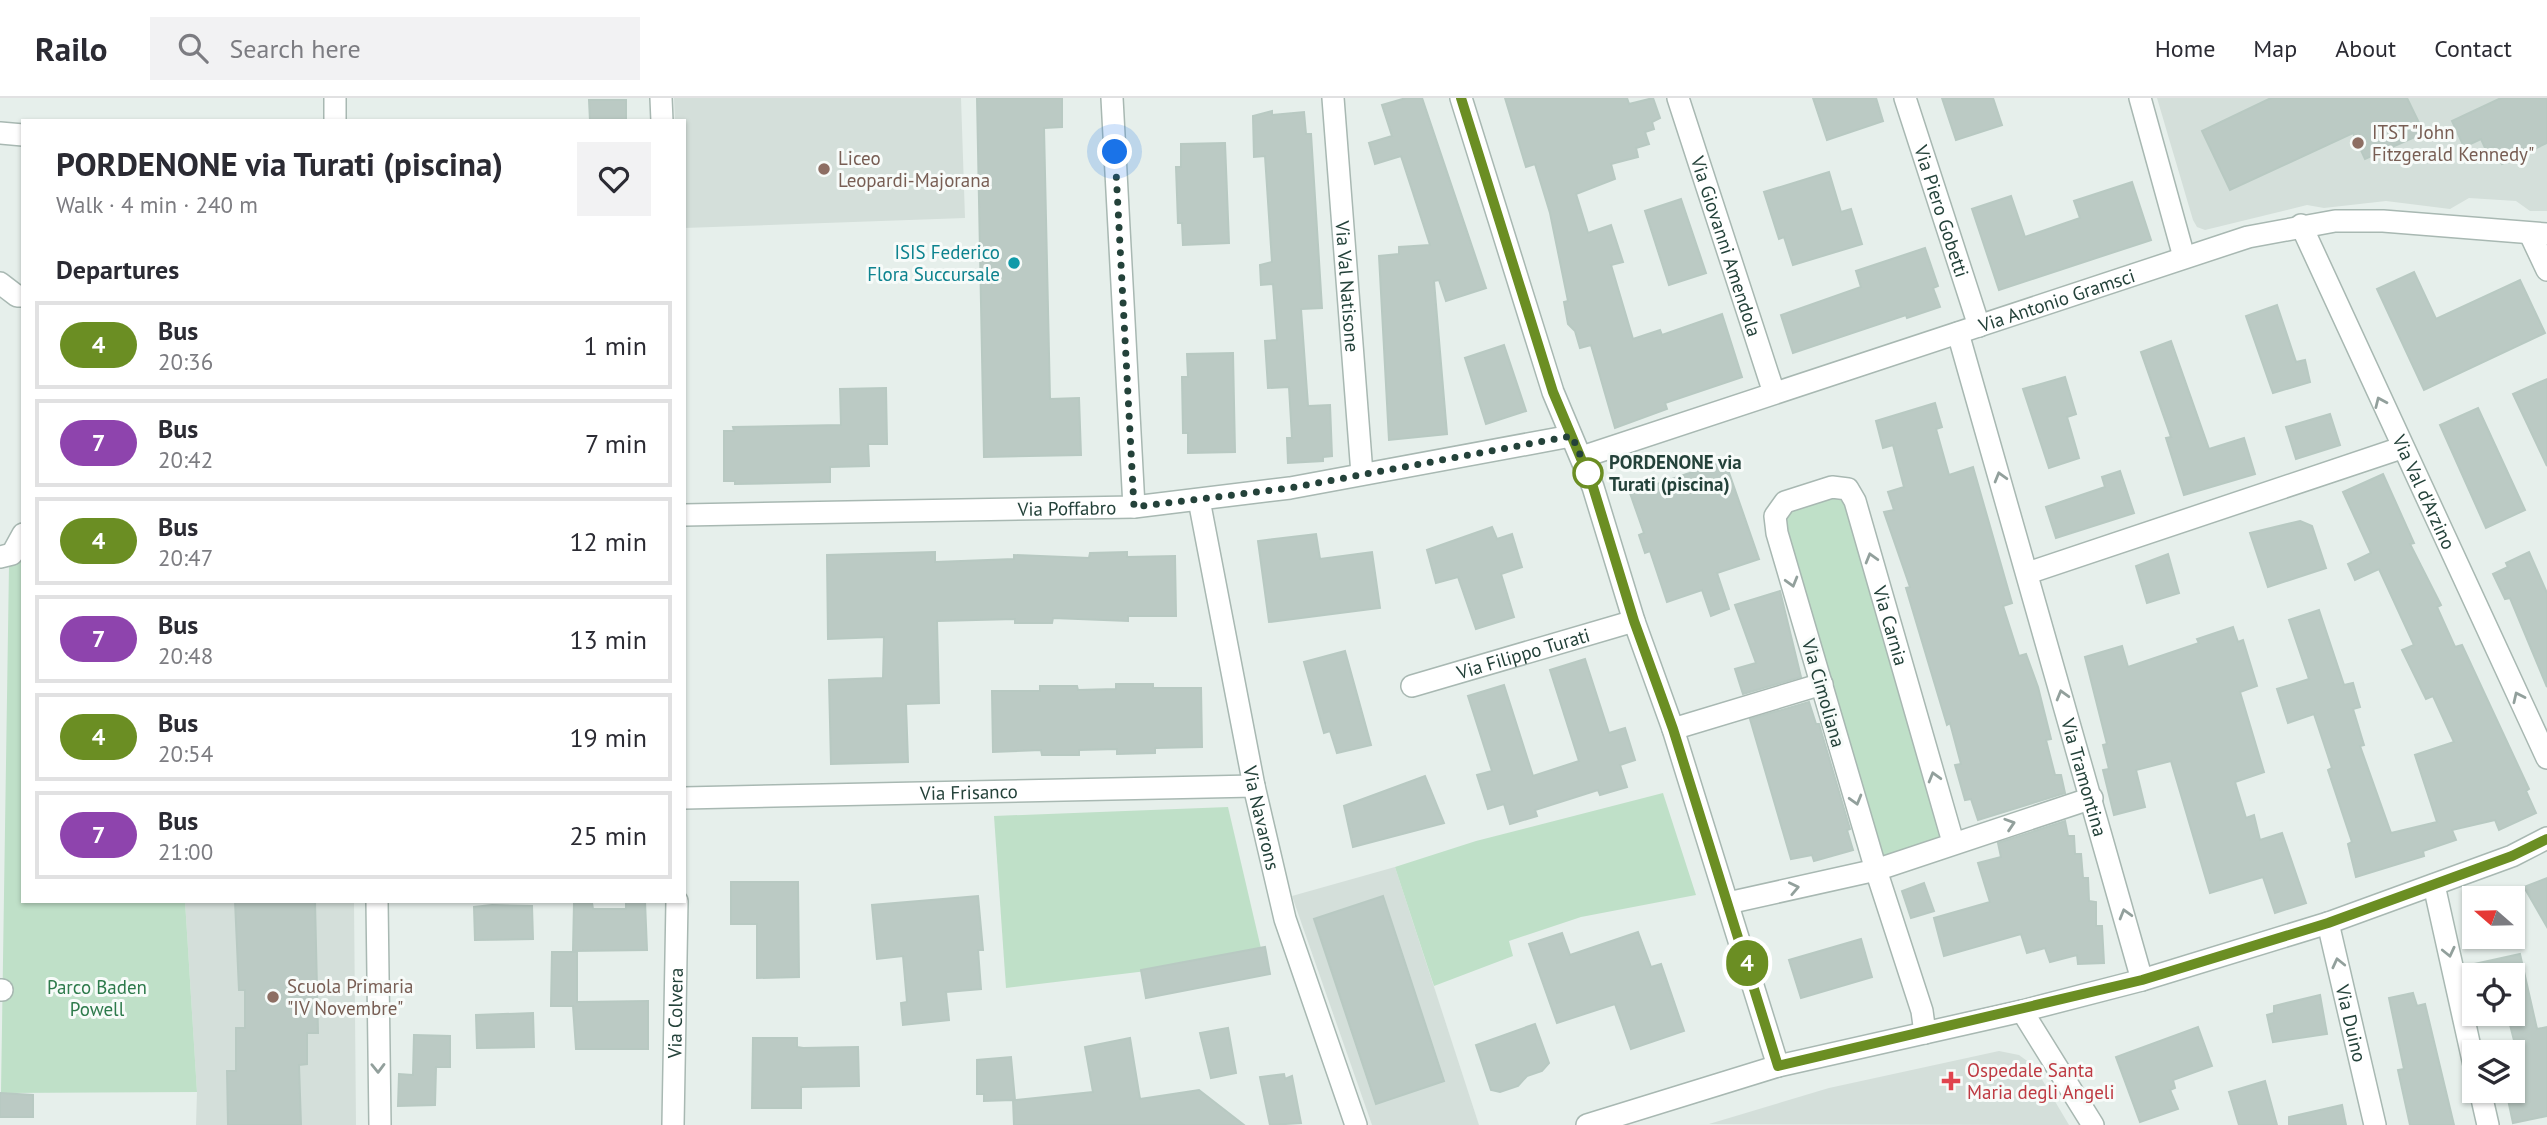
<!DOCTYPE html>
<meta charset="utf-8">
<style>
:root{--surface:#fff;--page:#f2f2f3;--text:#2b2b33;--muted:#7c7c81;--line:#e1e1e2}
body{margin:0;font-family:"PT Sans",sans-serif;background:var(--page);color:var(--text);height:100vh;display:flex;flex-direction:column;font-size:26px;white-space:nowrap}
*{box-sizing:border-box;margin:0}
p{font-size:23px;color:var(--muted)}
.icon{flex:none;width:38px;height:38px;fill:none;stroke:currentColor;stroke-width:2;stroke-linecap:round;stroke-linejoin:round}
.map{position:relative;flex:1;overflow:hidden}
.side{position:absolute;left:21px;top:21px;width:665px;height:784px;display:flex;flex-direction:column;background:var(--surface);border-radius:0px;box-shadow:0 2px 5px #0004}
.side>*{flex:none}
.badge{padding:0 14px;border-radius:23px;font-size:24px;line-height:46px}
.needle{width:46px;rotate:290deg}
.tools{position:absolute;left:2462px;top:788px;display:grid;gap:14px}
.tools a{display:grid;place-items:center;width:63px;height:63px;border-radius:0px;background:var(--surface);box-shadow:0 2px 5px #0004;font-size:35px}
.you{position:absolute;width:35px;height:35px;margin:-18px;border:5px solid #fff;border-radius:50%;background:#1a73e8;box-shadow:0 0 0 10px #1a73e833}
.map>.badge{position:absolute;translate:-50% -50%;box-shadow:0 0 0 4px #fff}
h2{padding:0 35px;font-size:26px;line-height:63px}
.round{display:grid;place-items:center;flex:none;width:74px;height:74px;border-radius:0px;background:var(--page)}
.headline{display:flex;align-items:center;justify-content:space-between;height:119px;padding:0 35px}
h1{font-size:33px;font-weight:700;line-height:52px}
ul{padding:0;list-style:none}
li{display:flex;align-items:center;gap:21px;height:88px;margin:0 14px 10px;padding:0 21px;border:4px solid var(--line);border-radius:0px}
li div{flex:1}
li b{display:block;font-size:26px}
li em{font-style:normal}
li .badge{min-width:77px;font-weight:700;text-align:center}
header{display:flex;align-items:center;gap:42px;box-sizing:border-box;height:98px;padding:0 35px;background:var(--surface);border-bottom:2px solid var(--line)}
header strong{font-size:33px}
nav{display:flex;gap:38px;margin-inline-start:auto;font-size:24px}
.search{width:490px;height:63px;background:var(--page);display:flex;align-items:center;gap:18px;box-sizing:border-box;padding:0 24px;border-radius:0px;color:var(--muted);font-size:26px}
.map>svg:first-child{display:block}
.built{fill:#d4dfda}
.green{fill:#bfe0c8}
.building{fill:#bbcac4;stroke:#b8c9c2;stroke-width:2}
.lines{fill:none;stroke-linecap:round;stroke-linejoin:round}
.minor-casing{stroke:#a8b8b2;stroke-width:24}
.minor{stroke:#fff;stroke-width:21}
.oneway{stroke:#92a09c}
.line-casing{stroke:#fff;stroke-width:16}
.line{stroke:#6b8e23;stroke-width:10}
.walk{stroke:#24423a;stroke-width:7;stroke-dasharray:0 12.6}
.education-dot{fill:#8d6e63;stroke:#f7fbf9;stroke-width:2.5}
.culture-dot{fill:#0f9aa8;stroke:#f7fbf9;stroke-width:2.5}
.stop-dot{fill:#fff;stroke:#6b8e23;stroke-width:3.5}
.health-dot{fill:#e0444e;stroke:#f7fbf9;stroke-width:2.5}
.labels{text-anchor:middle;stroke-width:6;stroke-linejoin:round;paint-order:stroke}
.education-label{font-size:19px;fill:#785e54;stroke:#f7fbf9;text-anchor:start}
.street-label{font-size:19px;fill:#24423a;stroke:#f7fbf9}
.culture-label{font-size:19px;fill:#0d838f;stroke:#f7fbf9;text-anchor:end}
.stop-label{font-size:19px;font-weight:bold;fill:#24423a;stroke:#f7fbf9;text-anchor:start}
.park-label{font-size:19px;fill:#2d7a4b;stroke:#f7fbf9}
.health-label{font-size:19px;fill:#be3a42;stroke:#f7fbf9;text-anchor:start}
</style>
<header>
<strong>Railo</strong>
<div class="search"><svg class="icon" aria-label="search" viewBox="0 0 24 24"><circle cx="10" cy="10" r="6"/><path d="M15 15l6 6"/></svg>Search here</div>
<nav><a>Home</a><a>Map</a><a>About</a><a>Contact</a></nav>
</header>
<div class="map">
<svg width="2547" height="1027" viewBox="0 0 2547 1027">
<rect width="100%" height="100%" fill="#e6efeb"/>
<g class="built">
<polygon points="674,0 961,0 965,120 684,130 684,23 675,23"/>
<polygon points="2157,0 2547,0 2547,113 2530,113 2516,103 2469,100 2450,111 2386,103 2324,110 2307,107 2205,132 2197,129 2193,122"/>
<polygon points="1395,769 1479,1027 1372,1027 1292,798"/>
<polygon points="185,803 354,803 356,1027 196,1027 197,994"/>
<polygon points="1999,953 2019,957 2034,968 2069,1027 1709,1026 1829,990"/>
</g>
<g class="green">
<polygon points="1848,391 1953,744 1876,772 1777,435 1785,404"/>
<polygon points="23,453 23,803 185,803 197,994 1,995 9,467"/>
<polygon points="1663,695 1696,797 1581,819 1509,843 1513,858 1434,888 1395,769 1476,743"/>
<polygon points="1228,709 1263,859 1006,890 994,718"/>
</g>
<g class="building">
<polygon points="977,0 1062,0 1062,29 1044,30 1050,301 1079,300 1081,357 984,359"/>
<polygon points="1406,0 1422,0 1486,190 1446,203 1439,182 1434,183 1447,336 1389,342 1379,158 1399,156 1399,149 1430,147 1401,58 1375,66 1369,45 1392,38 1382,7"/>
<polygon points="1505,0 1627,0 1629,6 1653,0 1660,20 1652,24 1654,31 1645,34 1649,46 1636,50 1638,59 1611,66 1615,81 1576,96 1588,135 1611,127 1623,164 1611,167 1633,241 1660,232 1662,237 1722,216 1742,279 1665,305 1667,311 1615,330 1591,247 1580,250 1575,233 1568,226 1564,204 1568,203 1550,115 1535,66 1526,69"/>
<polygon points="1813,0 1876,0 1883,23 1827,42"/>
<polygon points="1942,0 1993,0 2002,27 1956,42"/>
<polygon points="2271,0 2407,0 2424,35 2365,61 2353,35 2230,92 2202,33"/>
<polygon points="2501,0 2547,0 2547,45 2502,66 2494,49 2486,52 2481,41 2464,49 2452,23"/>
<polygon points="589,2 626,2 626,23 590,23"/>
<polygon points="1272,13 1272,17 1304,14 1306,36 1311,36 1322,210 1301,211 1308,308 1330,307 1332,358 1323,359 1323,363 1288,365 1287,340 1292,340 1289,289 1268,290 1265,243 1277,242 1273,186 1261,187 1260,167 1272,164 1265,58 1254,59 1253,18"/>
<polygon points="1225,45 1229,145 1183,147 1182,125 1178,125 1176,69 1181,69 1181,46"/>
<polygon points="1829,74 1841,114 1851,111 1862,146 1793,167 1784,139 1779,141 1764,94"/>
<polygon points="2132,84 2151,142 1999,192 1972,111 2011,98 2025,139 2080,120 2074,103"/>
<polygon points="1681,101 1706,175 1669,187 1645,113"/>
<polygon points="1925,150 1938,188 1933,190 1940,209 1907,220 1906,217 1793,255 1781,217 1861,189 1856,173"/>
<polygon points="2414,174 2436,221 2520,182 2545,235 2424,292 2377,191"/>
<polygon points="2277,207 2296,264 2305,262 2310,284 2273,295 2246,218"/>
<polygon points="2171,243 2209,351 2244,340 2255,376 2184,397 2166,340 2171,339 2141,254"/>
<polygon points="1504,247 1526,313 1486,326 1465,260"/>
<polygon points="1233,255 1235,354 1188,355 1188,335 1183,335 1182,279 1188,279 1187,256"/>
<polygon points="2065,279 2076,316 2067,319 2079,360 2049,370 2023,291"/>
<polygon points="2547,281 2547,368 2513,296"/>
<polygon points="886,290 887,346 868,346 869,368 830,369 830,384 735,386 735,383 724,383 724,333 734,333 733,329 841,327 840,291"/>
<polygon points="1935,305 1942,329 1936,331 1949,377 1973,369 2012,505 2003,508 2019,558 2026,556 2038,589 2051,641 2046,642 2055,677 2061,677 2065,695 1978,722 1971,701 1965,702 1955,667 1961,666 1950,625 1947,627 1906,490 1910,489 1884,414 1894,412 1888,394 1904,389 1893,347 1883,350 1876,323"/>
<polygon points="2478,310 2525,412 2486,430 2440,327"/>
<polygon points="2330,316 2340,347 2296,361 2286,329"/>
<polygon points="1725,363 1759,461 1717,475 1729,511 1711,518 1702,492 1667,504 1650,453 1645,455 1639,437 1644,435 1630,395"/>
<polygon points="2120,373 2134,415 2056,440 2046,409 2105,389 2102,379"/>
<polygon points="2383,376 2414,445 2410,446 2441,507 2437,509 2455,549 2462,547 2529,691 2526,693 2536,715 2499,732 2495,722 2452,732 2456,742 2423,753 2424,758 2356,779 2348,746 2352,744 2328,672 2332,670 2314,616 2288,625 2277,591 2309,581 2289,522 2319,512 2344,587 2353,585 2360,609 2353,611 2364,647 2360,648 2391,735 2437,724 2415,657 2454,644 2433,598 2426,601 2402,552 2414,547 2379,471 2355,482 2348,466 2371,455 2343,394"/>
<polygon points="2300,423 2312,428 2326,470 2268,489 2250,435"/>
<polygon points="1492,429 1497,441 1512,436 1522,469 1501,476 1514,519 1476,531 1458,479 1436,485 1427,452"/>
<polygon points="1316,436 1320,461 1372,454 1380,510 1269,524 1258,443"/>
<polygon points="935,454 935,464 1014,461 1014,457 1089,460 1090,455 1127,454 1127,459 1175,458 1176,518 1128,518 1128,523 1053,520 1052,525 1015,525 1015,521 937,523 939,605 906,606 908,664 831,666 829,582 883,580 884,539 828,541 827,457"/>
<polygon points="2529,454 2547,495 2547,589 2510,500 2505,501 2493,476 2508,469 2506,465"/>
<polygon points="2168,456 2179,495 2147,505 2136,468"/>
<polygon points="1780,493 1801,579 1743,596 1735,571 1756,565 1735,507"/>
<polygon points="2233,529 2238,544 2243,542 2257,588 2240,594 2264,674 2235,684 2246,720 2254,717 2260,742 2282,735 2306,805 2275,815 2263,779 2210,795 2171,663 2136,672 2145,709 2114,717 2103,672 2109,671 2103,647 2107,646 2085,559 2122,548 2128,569 2199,545 2197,541"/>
<polygon points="1345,553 1371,647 1337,655 1330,633 1324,635 1304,564"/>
<polygon points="1585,561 1609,635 1625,630 1635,662 1620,667 1627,689 1600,697 1598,692 1535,712 1537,718 1510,726 1504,706 1488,711 1477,677 1492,673 1468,598 1504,587 1533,678 1579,663 1550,572"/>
<polygon points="1116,586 1153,586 1153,590 1201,590 1202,649 1155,650 1155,655 1117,656 1117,651 1079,652 1079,657 1042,657 1041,652 993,654 992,593 1040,593 1040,588 1077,588 1078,592 1116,591"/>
<polygon points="1809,604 1816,626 1819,626 1850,731 1847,732 1853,752 1814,763 1812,757 1791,761 1750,621"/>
<polygon points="1425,678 1444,725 1353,749 1344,708"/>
<polygon points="2065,723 2068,738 2074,738 2075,756 2081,756 2083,780 2088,780 2089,803 2096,804 2096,828 2102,828 2104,865 2078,866 2077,857 2050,864 2045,850 2027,855 2021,836 1944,858 1934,820 1990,804 1978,765 2001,759 1998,745"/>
<polygon points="2547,780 2547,829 2524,789"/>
<polygon points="731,784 798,784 799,879 757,880 757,826 731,826"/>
<polygon points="1924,785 1934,813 1911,820 1902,793"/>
<polygon points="978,798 983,852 978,852 981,891 946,894 949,922 903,927 901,905 907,904 903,858 877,861 872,807"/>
<polygon points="1383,798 1444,983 1376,1006 1314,821"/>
<polygon points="235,803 315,803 318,935 307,935 307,966 299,967 301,1027 228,1027 227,973 236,973 236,930 245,930 245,892 239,892"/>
<polygon points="645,803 647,852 573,853 574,805 592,805 593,811 626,811 626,804"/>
<polygon points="492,807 532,808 533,841 475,842 474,809"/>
<polygon points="1638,834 1651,869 1661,866 1684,933 1631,951 1615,906 1557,925 1529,846 1562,835 1570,857"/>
<polygon points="1861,841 1872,879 1801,900 1789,862"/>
<polygon points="1265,849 1270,876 1146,900 1141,872"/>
<polygon points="552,854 577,854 577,904 648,903 648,951 576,951 573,908 551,908"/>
<polygon points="2520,856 2537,931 2547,929 2547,1018 2513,1025 2506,992 2513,992 2513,959 2518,958 2507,915 2513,915 2513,877 2467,877 2465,868"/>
<polygon points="2413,895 2417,908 2425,906 2454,1027 2410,1027 2398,972 2404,971 2389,900"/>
<polygon points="2320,897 2327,936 2273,944 2267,917 2274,915 2274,908"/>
<polygon points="533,915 534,949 477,950 476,917"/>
<polygon points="1535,926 1549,965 1542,973 1527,978 1518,988 1500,994 1491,992 1476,947"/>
<polygon points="2198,929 2212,968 2173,982 2175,990 2170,992 2178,1011 2140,1024 2116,959"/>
<polygon points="1228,930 1236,975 1211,980 1200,935"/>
<polygon points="414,937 450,938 450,969 436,969 435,1007 398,1008 399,976 413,977"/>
<polygon points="753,940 797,940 797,949 803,950 858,949 859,988 801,989 801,1010 752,1010"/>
<polygon points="1130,940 1140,1001 1199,992 1244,1027 1014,1027 1013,1002 984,1003 984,996 977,996 977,962 1011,959 1015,1002 1093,994 1085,949"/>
<polygon points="1284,976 1285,981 1292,978 1301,1025 1270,1027 1260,979"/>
<polygon points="2265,983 2277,1027 2239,1027 2229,994"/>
<polygon points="0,995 33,997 33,1019 0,1019"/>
<polygon points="2342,1007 2346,1027 2289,1027 2289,1019"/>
</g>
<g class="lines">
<g class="minor-casing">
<g id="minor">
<polyline points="335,0 335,23"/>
<polyline points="661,0 662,23"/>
<polyline points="1112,0 1134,409"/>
<path id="s1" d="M1333,0l29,376"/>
<polyline points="1461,0 1553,294 1593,389 1634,523 1673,631 1778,968"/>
<path id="s2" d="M1678,0l96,295"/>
<path id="s3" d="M1905,0l74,228"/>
<polyline points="2140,0 2184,159"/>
<polyline points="0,35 23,37"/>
<path id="s4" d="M2301,127l246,533"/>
<polyline points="2530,136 2547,172"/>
<polyline points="0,185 17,198 23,198"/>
<path id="s5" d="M1958,235l184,647"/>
<path id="s6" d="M1582,359l666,-220 87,-16h48l164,13"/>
<path id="s7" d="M1199,402l55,286 31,133 71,206"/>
<path id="s8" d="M684,417l450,-8 156,-19 281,-52"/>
<polyline points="0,459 12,456 23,436"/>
<polyline points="2028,475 2401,350"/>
<path id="s9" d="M1412,588l222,-65"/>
<polyline points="1673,631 1822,586"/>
<path id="s10" d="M684,700l570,-12"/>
<polyline points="2434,787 2474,967"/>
<polyline points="377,803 380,1027"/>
<polyline points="1728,805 1876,772 2092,700"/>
<path id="s11" d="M2328,825l47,202"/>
<polyline points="0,892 2,892"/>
<polyline points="2022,913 2093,1027"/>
<path id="s12" d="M1925,935l-3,-22 -46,-141 -99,-337 -2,-17 10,-14 47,-15 16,2 7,12 98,341"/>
<polyline points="2480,992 2488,1027"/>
<path id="s13" d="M673,1027l4,-224"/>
<polyline points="1587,1027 1778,968 2022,913 2142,882 2328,825 2512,758 2547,740"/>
</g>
</g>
<use href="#minor" class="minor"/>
</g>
<defs><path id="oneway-chevron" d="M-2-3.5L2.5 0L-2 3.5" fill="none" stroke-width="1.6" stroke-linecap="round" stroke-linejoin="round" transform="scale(1.75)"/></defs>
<g class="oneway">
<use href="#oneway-chevron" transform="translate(2380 304) rotate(-114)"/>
<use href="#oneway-chevron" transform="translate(2000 379) rotate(-106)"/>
<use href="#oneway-chevron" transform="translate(1871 460) rotate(-106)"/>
<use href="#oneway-chevron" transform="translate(1792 484) rotate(74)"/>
<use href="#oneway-chevron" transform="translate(2062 597) rotate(-106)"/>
<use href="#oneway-chevron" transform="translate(2518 599) rotate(-115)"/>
<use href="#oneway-chevron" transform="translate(1934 679) rotate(-106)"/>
<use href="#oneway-chevron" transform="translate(1856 702) rotate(74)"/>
<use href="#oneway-chevron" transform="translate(2010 726) rotate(-18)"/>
<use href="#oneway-chevron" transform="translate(1794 790) rotate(-12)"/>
<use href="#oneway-chevron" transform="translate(2125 816) rotate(-106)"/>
<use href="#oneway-chevron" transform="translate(2449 854) rotate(77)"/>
<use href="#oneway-chevron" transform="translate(2338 865) rotate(-103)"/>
<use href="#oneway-chevron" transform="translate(378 970) rotate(89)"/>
</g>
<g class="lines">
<g class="line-casing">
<polyline id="line" points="1461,0 1553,294 1593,389 1634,523 1673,631 1778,968 2142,882 2328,825 2512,758 2547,741"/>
</g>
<use href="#line" class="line"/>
<polyline class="walk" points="1115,54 1134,409 1290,390 1572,338 1588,375"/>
</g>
<g class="education-dot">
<circle cx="2358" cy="45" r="7"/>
<circle cx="824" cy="71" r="7"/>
<circle cx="273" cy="899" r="7"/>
</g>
<circle class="culture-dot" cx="1014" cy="165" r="7"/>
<circle class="stop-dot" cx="1588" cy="375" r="14"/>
<path class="health-dot" d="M1947.5 972.5h7v7h7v7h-7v7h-7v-7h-7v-7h7z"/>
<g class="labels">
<g class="education-label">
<text x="2372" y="41">ITST "John<tspan x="2372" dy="22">Fitzgerald Kennedy"</tspan></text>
<text x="838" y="67">Liceo<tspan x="838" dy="22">Leopardi-Majorana</tspan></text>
<text x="287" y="895">Scuola Primaria<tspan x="287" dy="22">"IV Novembre"</tspan></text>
</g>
<g class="street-label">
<text dy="7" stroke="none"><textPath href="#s3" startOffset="119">Via Piero Gobetti</textPath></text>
<text dy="7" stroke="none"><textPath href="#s2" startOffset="156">Via Giovanni Amendola</textPath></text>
<text dy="7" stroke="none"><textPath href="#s1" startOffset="189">Via Val Natisone</textPath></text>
<text dy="7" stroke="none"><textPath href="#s6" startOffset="500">Via Antonio Gramsci</textPath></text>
<text dy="7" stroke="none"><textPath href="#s4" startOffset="294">Via Val d'Arzino</textPath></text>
<text dy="7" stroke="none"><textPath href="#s8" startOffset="383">Via Poffabro</textPath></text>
<text dy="7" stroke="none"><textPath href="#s12" startOffset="765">Via Carnia</textPath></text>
<text dy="7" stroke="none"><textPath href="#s9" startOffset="116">Via Filippo Turati</textPath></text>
<text transform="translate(1824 595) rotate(74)" y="7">Via Cimoliana</text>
<text dy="7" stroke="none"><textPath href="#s5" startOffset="462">Via Tramontina</textPath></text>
<text dy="7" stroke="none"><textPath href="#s10" startOffset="285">Via Frisanco</textPath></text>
<text dy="7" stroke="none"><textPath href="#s7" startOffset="324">Via Navarons</textPath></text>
<text dy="7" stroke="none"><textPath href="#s13" startOffset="112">Via Colvera</textPath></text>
<text dy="7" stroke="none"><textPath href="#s11" startOffset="103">Via Duino</textPath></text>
</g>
<g class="culture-label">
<text x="1000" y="161">ISIS Federico<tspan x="1000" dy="22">Flora Succursale</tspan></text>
</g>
<g class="stop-label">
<text x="1609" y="371">PORDENONE via<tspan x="1609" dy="22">Turati (piscina)</tspan></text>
</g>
<g class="park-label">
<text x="97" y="896">Parco Baden<tspan x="97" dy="22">Powell</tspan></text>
</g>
<g class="health-label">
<text x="1967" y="979">Ospedale Santa<tspan x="1967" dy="22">Maria degli Angeli</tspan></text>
</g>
</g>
</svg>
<div class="tools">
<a><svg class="needle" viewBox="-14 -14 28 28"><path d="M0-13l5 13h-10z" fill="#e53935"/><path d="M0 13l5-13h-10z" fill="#7c7c81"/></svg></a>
<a><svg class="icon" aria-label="locate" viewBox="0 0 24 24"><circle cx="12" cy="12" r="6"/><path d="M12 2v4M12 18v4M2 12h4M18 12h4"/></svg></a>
<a><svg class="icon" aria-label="layers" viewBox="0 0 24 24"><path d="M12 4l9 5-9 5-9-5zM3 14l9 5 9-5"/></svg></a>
</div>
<div class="you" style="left:1115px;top:54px"></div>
<b class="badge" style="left:1747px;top:865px;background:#6b8e23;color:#fff">4</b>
<section class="side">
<div class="headline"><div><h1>PORDENONE via Turati (piscina)</h1><p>Walk · 4 min · 240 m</p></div><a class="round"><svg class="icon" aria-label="heart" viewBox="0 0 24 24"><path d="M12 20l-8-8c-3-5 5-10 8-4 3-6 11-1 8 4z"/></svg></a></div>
<h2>Departures</h2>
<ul>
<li><span class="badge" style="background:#6b8e23;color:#fff">4</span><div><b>Bus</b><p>20:36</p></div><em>1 min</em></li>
<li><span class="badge" style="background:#8e44ad;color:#fff">7</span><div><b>Bus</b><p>20:42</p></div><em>7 min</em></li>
<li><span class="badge" style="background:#6b8e23;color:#fff">4</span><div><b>Bus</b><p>20:47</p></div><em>12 min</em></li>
<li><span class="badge" style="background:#8e44ad;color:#fff">7</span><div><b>Bus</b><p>20:48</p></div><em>13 min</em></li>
<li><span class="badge" style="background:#6b8e23;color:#fff">4</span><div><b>Bus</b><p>20:54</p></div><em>19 min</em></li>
<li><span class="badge" style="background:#8e44ad;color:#fff">7</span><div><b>Bus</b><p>21:00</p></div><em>25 min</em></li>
</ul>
</section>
</div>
